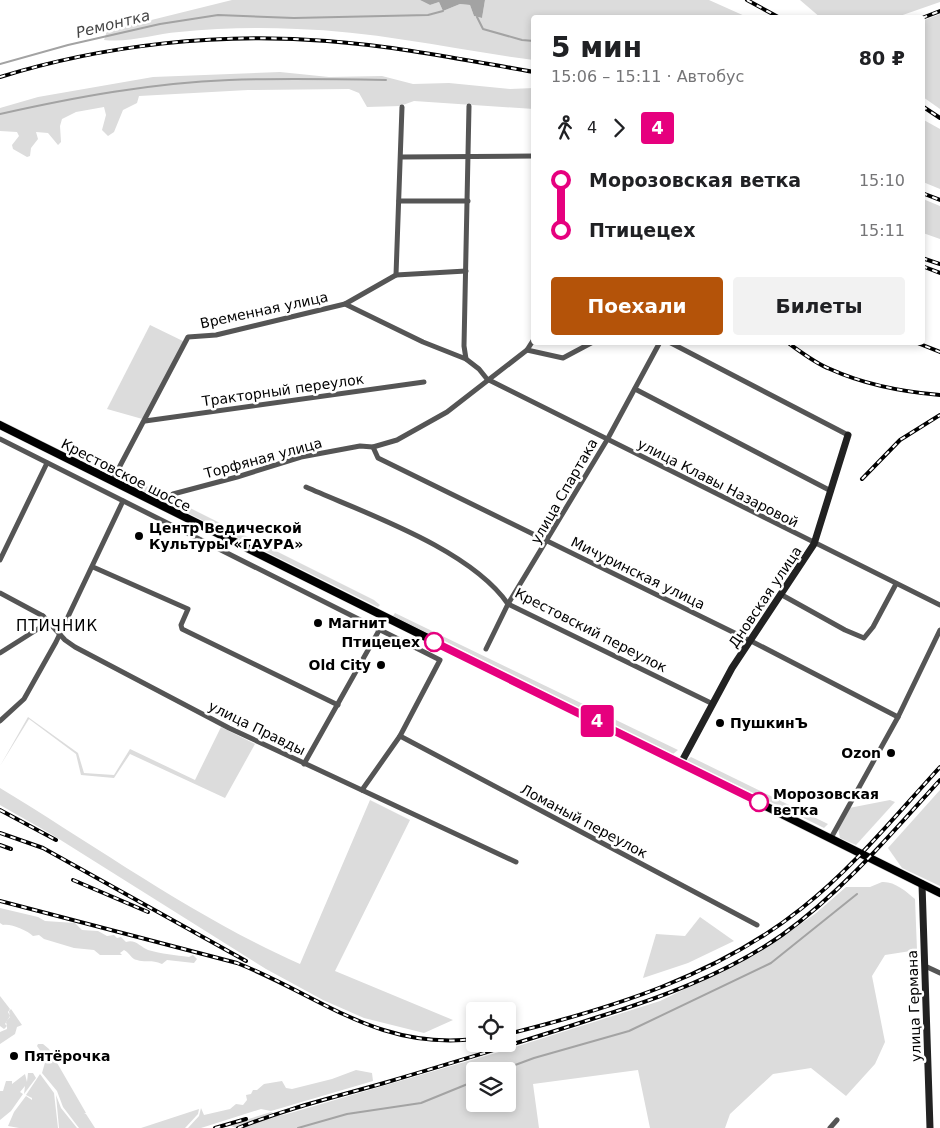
<!DOCTYPE html>
<html lang="ru">
<meta charset="utf-8">
<style>
:root{--surface:#fff;--page:#f2f2f2;--text:#202124;--muted:#757577;--accent:#b45309}
body{margin:0;font-family:"DejaVu Sans",sans-serif;background:var(--page);color:var(--text);height:100vh;display:flex;flex-direction:column;font-size:19px;white-space:nowrap}
*{box-sizing:border-box;margin:0}
p{font-size:16px;color:var(--muted)}
.icon{flex:none;width:28px;height:28px;fill:none;stroke:currentColor;stroke-width:2;stroke-linecap:round;stroke-linejoin:round}
.map{position:relative;flex:1;overflow:hidden}
.drawer{position:absolute;left:531px;top:15px;width:394px;height:330px;display:flex;flex-direction:column;background:var(--surface);border-radius:5px;box-shadow:0 2px 8px #0003}
.drawer>*{flex:none}
.badge{padding:0 10px;border-radius:4px;font-size:18px;line-height:32px}
.controls{position:absolute;left:466px;top:1002px;display:grid;gap:10px}
.controls a{display:grid;place-items:center;width:50px;height:50px;border-radius:5px;background:var(--surface);box-shadow:0 2px 8px #0003;font-size:25px}
.map>.badge{position:absolute;translate:-50% -50%;box-shadow:0 0 0 2px #fff}
.legs{display:flex;align-items:center;gap:8px;height:55px;padding:0 20px;font-size:16px}
.legs p{margin-inline-start:auto}
.head{display:flex;align-items:center;justify-content:space-between;height:85px;padding:0 20px}
h1{font-size:28px;font-weight:800;line-height:38px}
.cta{display:flex;gap:10px;margin-top:auto;padding:10px 20px}
.cta a{flex:1;height:58px;border-radius:5px;background:var(--accent);color:#fff;font-size:20px;font-weight:800;line-height:58px;text-align:center}
.cta a+a{background:var(--page);color:var(--text)}
ul{padding:0 20px;list-style:none}
li{display:flex;align-items:center;gap:18px;height:50px;font-size:19px}
li i{display:grid;place-items:center;width:8px;height:100%;margin:0 6px;background:currentColor}
li i::after{content:'';width:12px;height:12px;margin:-6px;border:4px solid;border-radius:50%;background:var(--surface)}
li p{margin-inline-start:auto}
li:first-child i{background:linear-gradient(#0000 50%,currentColor 0)}
li:last-child i{background:linear-gradient(currentColor 50%,#0000 0)}
.map>svg:first-child{display:block}
.green{fill:#dcdcdc;fill-rule:evenodd}
.water{fill:#a3a3a3}
.lines{fill:none;stroke-linecap:round;stroke-linejoin:round}
.stream{stroke:#a3a3a3;stroke-width:2}
.primary-casing{stroke:#dbdbdb;stroke-width:9}
.street{stroke:#555;stroke-width:5}
.secondary{stroke:#222;stroke-width:7}
.primary{stroke:#000;stroke-width:8}
.rail-casing{stroke:#000;stroke-width:4}
.rail{stroke:#fff;stroke-width:2;stroke-dasharray:5.5;stroke-linecap:butt}
.line-1-casing{stroke:#fff;stroke-width:11}
.line-1{stroke:#e6007e;stroke-width:8}
.poi-dot{fill:#000;stroke:#fff;stroke-width:2}
.stop-1-dot{fill:#fff;stroke:#e6007e;stroke-width:2.5}
.labels{text-anchor:middle;stroke-width:5;stroke-linejoin:round;paint-order:stroke}
.street-label{font-size:14px;fill:#000;stroke:#fff}
.poi-label{font-size:14px;font-weight:bold;fill:#000;stroke:#fff;text-anchor:start}
.stop-label{font-size:14px;font-weight:bold;fill:#000;stroke:#fff;text-anchor:end}
.water-label{font-size:15px;font-style:italic;fill:#444;stroke:#fff}
.neighbourhood-label{font-size:15px;letter-spacing:1px;fill:#000;stroke:#fff}
</style>
<div class="map">
<svg width="940" height="1128" viewBox="0 0 940 1128">
<rect width="100%" height="100%" fill="#fff"/>
<g class="green">
<path d="M232,0h188l10,5 9,-3 4,9 17,-7 10,1 4,11 8,2 3,-18h224l38,17 -213,1v42c-79,-10 -158,-29 -237,-31 -39,-2 -79,-1 -118,3 -25,2 -50,11 -75,8l3,-9z"/>
<polygon points="800,0 940,0 940,2 897,17 821,18"/>
<polygon points="940,14 940,109 923,97 922,21"/>
<polygon points="280,72 329,77 382,76 413,84 449,83 510,89 534,88 534,109 414,101 400,106 367,107 359,93 349,89 248,90 139,96 137,103 123,110 114,132 108,136 102,130 106,115 104,107 76,112 62,119 60,126 61,142 58,145 48,133 36,132 38,139 31,148 30,156 27,157 13,149 12,145 19,136 17,132 0,131 0,108 38,97 153,77"/>
<polygon points="922,119 940,129 940,189 923,182"/>
<polygon points="923,199 940,206 940,239 923,233"/>
<polygon points="150,325 187,343 146,420 107,409"/>
<polygon points="124,475 374,600 380,605 378,607 119,479"/>
<polygon points="395,613 678,750 673,754 393,616"/>
<polygon points="28,717 78,753 84,773 114,775 130,749 195,780 221,727 255,744 225,798 130,754 114,778 81,775 76,754 29,719 0,766"/>
<polygon points="691,757 828,824 824,828 705,770 686,760"/>
<path d="M0,788c99,60 194,129 300,176l70,-164 40,20 -75,151 118,49 -29,13 -60,-15 -41,-18 -57,-31 -215,-135 -51,-29z"/>
<polygon points="940,790 940,886 902,868 888,848"/>
<polygon points="890,800 895,802 856,845 840,838 838,828 849,808"/>
<path d="M882,882c12,-1 24,9 33,17l2,51 -32,5 -13,21 13,66 -10,22 -29,32 -35,-28 -38,6 -43,40 -5,14h-75l-12,-58 -105,14 6,44h-299l33,-14 -37,14 -7,-3 42,-13 6,4 10,-2 212,-62 161,-51 97,-47 58,-40 31,-27h24zM508,1071v33h-33v-33z"/>
<path d="M0,908l38,9 7,4 30,2 7,7 16,1 9,5 7,-1 3,3 4,-1 5,5c10,-3 14,5 22,8 13,4 28,5 41,7l4,-2 4,4 -3,4 -27,-3 -5,4c-11,-5 -16,-1 -25,-4 -6,-1 -7,-7 -13,-10l-4,3 2,2h-22l-6,-5 -20,-2 -30,-9 -5,-4 -6,1c-6,-6 -23,-13 -30,-11l-3,-2z"/>
<polygon points="700,917 734,941 688,963 643,978 656,934 685,936"/>
<polygon points="0,996 10,1009 8,1012 10,1016 5,1024 7,1026 6,1022 10,1017 9,1011 11,1009 22,1025 17,1027 15,1034 0,1044 0,1032 7,1029 7,1026 4,1029 0,1026"/>
<polygon points="38,1044 43,1044 49,1049 86,1113 84,1114 86,1114 95,1128 79,1128 63,1107 57,1091 42,1073 46,1059 37,1046"/>
<polygon points="356,1070 372,1073 373,1081 271,1111 261,1109 201,1128 188,1128 199,1116 201,1108 204,1115 230,1109 236,1104 243,1105 247,1100 246,1095 251,1094 253,1090 257,1090 264,1084 282,1081 286,1088 292,1089 332,1079"/>
<polygon points="28,1073 33,1073 36,1078 24,1094 25,1086 20,1092 23,1094 11,1111 0,1120 0,1091 3,1091 6,1081 12,1081 12,1084 25,1074 27,1082"/>
<polygon points="40,1074 54,1093 58,1128 19,1128 8,1126 14,1112 26,1096 32,1100 32,1098 26,1095"/>
<polygon points="56,1095 61,1108 77,1128 59,1128"/>
<polygon points="199,1109 198,1114 185,1128 141,1128"/>
</g>
<polygon class="water" points="420,0 485,0 482,18 474,16 470,5 460,4 443,11 439,2 430,5"/>
<g class="lines">
<g class="stream">
<polyline points="477,17 483,29 522,40 534,41"/>
<polyline points="0,64 68,45 160,24 218,15 294,18 428,15 443,11"/>
<path d="M0,114c76,-17 152,-31 229,-34 52,-2 105,-1 157,0"/>
<polyline points="499,1071 534,1058 629,1031 771,963 857,894"/>
<polyline points="298,1128 347,1114 421,1103 475,1081"/>
</g>
<g class="primary-casing">
<polyline id="primary" points="0,425 940,893"/>
</g>
<g class="street">
<polyline points="401,157 534,156"/>
<polyline points="399,201 468,201"/>
<polyline points="396,275 466,271"/>
<polyline points="345,304 396,275 402,107"/>
<polyline points="669,342 848,435"/>
<polyline points="527,350 563,358 593,342"/>
<polyline points="466,359 464,346 469,106"/>
<polyline points="635,389 831,491"/>
<polyline points="145,421 424,382"/>
<polyline points="0,439 440,660 400,736 362,790"/>
<polyline points="373,447 378,458 751,641 898,717"/>
<polyline points="112,481 188,337 216,335 345,304 423,342 466,359 479,369 487,379 940,605"/>
<path d="M306,487c61,27 164,62 202,117l205,100"/>
<polyline points="173,494 237,477 301,457 360,446 373,447 397,440 447,412 527,350 534,339"/>
<polyline points="0,560 47,463"/>
<polyline points="93,567 188,609 181,625 182,629 338,705"/>
<polyline points="0,593 43,616 65,640 75,647 229,728 516,862"/>
<polyline points="782,595 845,630 864,638 873,627 896,584"/>
<polyline points="486,649 508,604 607,440 660,342"/>
<polyline points="0,653 41,627 43,616"/>
<polyline points="0,721 24,699 56,642 123,501"/>
<polyline points="400,736 757,925"/>
<polyline points="304,764 386,618"/>
<polyline points="831,838 898,717 940,630"/>
<polyline points="925,966 940,973"/>
<polyline points="830,1128 837,1120"/>
</g>
<g class="secondary">
<polyline points="681,763 732,668 814,544 848,435"/>
<polyline points="922,884 930,1128"/>
</g>
<use href="#primary" class="primary"/>
<g class="rail-casing">
<g id="rail">
<polyline points="747,0 780,18"/>
<polyline points="922,18 940,11"/>
<path d="M0,77c104,-32 219,-45 327,-36 69,5 138,19 207,31"/>
<polyline points="922,106 940,118"/>
<polyline points="922,193 940,200"/>
<polyline points="922,258 940,264"/>
<polyline points="922,266 940,273"/>
<path d="M787,342c14,10 28,21 43,27 33,15 74,23 110,26"/>
<polyline points="915,342 940,352"/>
<polyline points="862,479 900,440 940,415"/>
<polyline points="0,810 56,840"/>
<polyline points="0,833 43,848 246,961"/>
<polyline points="0,845 11,849"/>
<polyline points="73,880 148,912"/>
<path d="M0,901l237,62c84,33 140,87 238,76"/>
<path d="M508,1034c104,-26 209,-58 294,-126 51,-40 94,-93 138,-141"/>
<polyline points="215,1128 246,1119"/>
<path d="M238,1128c47,-19 97,-31 146,-45 71,-21 141,-42 211,-65 65,-20 131,-44 187,-83 60,-43 109,-101 158,-155"/>
</g>
</g>
<use href="#rail" class="rail"/>
</g>
<g class="lines">
<g class="line-1-casing">
<polyline id="line-1" points="434,642 759,802"/>
</g>
<use href="#line-1" class="line-1"/>
</g>
<g class="poi-dot">
<circle cx="139" cy="536" r="5"/>
<circle cx="318" cy="623" r="5"/>
<circle cx="381" cy="665" r="5"/>
<circle cx="720" cy="723" r="5"/>
<circle cx="891" cy="753" r="5"/>
<circle cx="14" cy="1056" r="5"/>
</g>
<g class="stop-1-dot">
<circle cx="434" cy="642" r="9"/>
<circle cx="759" cy="802" r="9"/>
</g>
<g class="labels">
<g class="street-label">
<text transform="translate(264 310) rotate(-12)" y="5">Временная улица</text>
<text transform="translate(283 390) rotate(-8)" y="5">Тракторный переулок</text>
<text transform="translate(263 458) rotate(-15)" y="5">Торфяная улица</text>
<text transform="translate(126 475) rotate(27)" y="5">Крестовское шоссе</text>
<text transform="translate(718 483) rotate(27)" y="5">улица Клавы Назаровой</text>
<text transform="translate(564 491) rotate(-60)" y="5">улица Спартака</text>
<text transform="translate(638 573) rotate(26)" y="5">Мичуринская улица</text>
<text transform="translate(765 597) rotate(-56)" y="5">Дновская улица</text>
<text transform="translate(591 630) rotate(27)" y="5">Крестовский переулок</text>
<text transform="translate(257 728) rotate(26)" y="5">улица Правды</text>
<text transform="translate(584 821) rotate(28)" y="5">Ломаный переулок</text>
<text transform="translate(914 1006) rotate(-92)" y="5">улица Германа</text>
</g>
<g class="poi-label">
<text x="149" y="533">Центр Ведической<tspan x="149" dy="16">Культуры «ГАУРА»</tspan></text>
<text x="328" y="628">Магнит</text>
<text x="371" y="670" text-anchor="end">Old City</text>
<text x="730" y="728">ПушкинЪ</text>
<text x="881" y="758" text-anchor="end">Ozon</text>
<text x="24" y="1061">Пятёрочка</text>
</g>
<g class="stop-label">
<text x="420" y="647">Птицецех</text>
<text x="773" y="799" text-anchor="start">Морозовская<tspan x="773" dy="16">ветка</tspan></text>
</g>
<g class="water-label">
<text transform="translate(113 24) rotate(-14)" y="5">Ремонтка</text>
</g>
<g class="neighbourhood-label">
<text x="57" y="631">ПТИЧНИК</text>
</g>
</g>
</svg>
<div class="controls">
<a><svg class="icon" aria-label="locate" viewBox="0 0 24 24"><circle cx="12" cy="12" r="6"/><path d="M12 2v4M12 18v4M2 12h4M18 12h4"/></svg></a>
<a><svg class="icon" aria-label="layers" viewBox="0 0 24 24"><path d="M12 4l9 5-9 5-9-5zM3 14l9 5 9-5"/></svg></a>
</div>
<b class="badge" style="left:597px;top:721px;background:#e6007e;color:#fff">4</b>
<section class="drawer">
<div class="head"><div><h1>5 мин</h1><p>15:06 – 15:11 · Автобус</p></div><b>80 ₽</b></div>
<div class="legs"><svg class="icon" aria-label="walk" viewBox="0 0 24 24"><circle cx="13" cy="4" r="2"/><path d="M13 8l-2 6 4 7M11 14l-3 7M7 12l3-4h3l4 4"/></svg>4<svg class="icon" aria-label="forward" viewBox="0 0 24 24"><path d="M9 5l7 7-7 7"/></svg><b class="badge" style="background:#e6007e;color:#fff">4</b></div>
<ul>
<li><i style="color:#e6007e"></i><b>Морозовская ветка</b><p>15:10</p></li>
<li><i style="color:#e6007e"></i><b>Птицецех</b><p>15:11</p></li>
</ul>
<div class="cta"><a>Поехали</a><a>Билеты</a></div>
</section>
</div>
